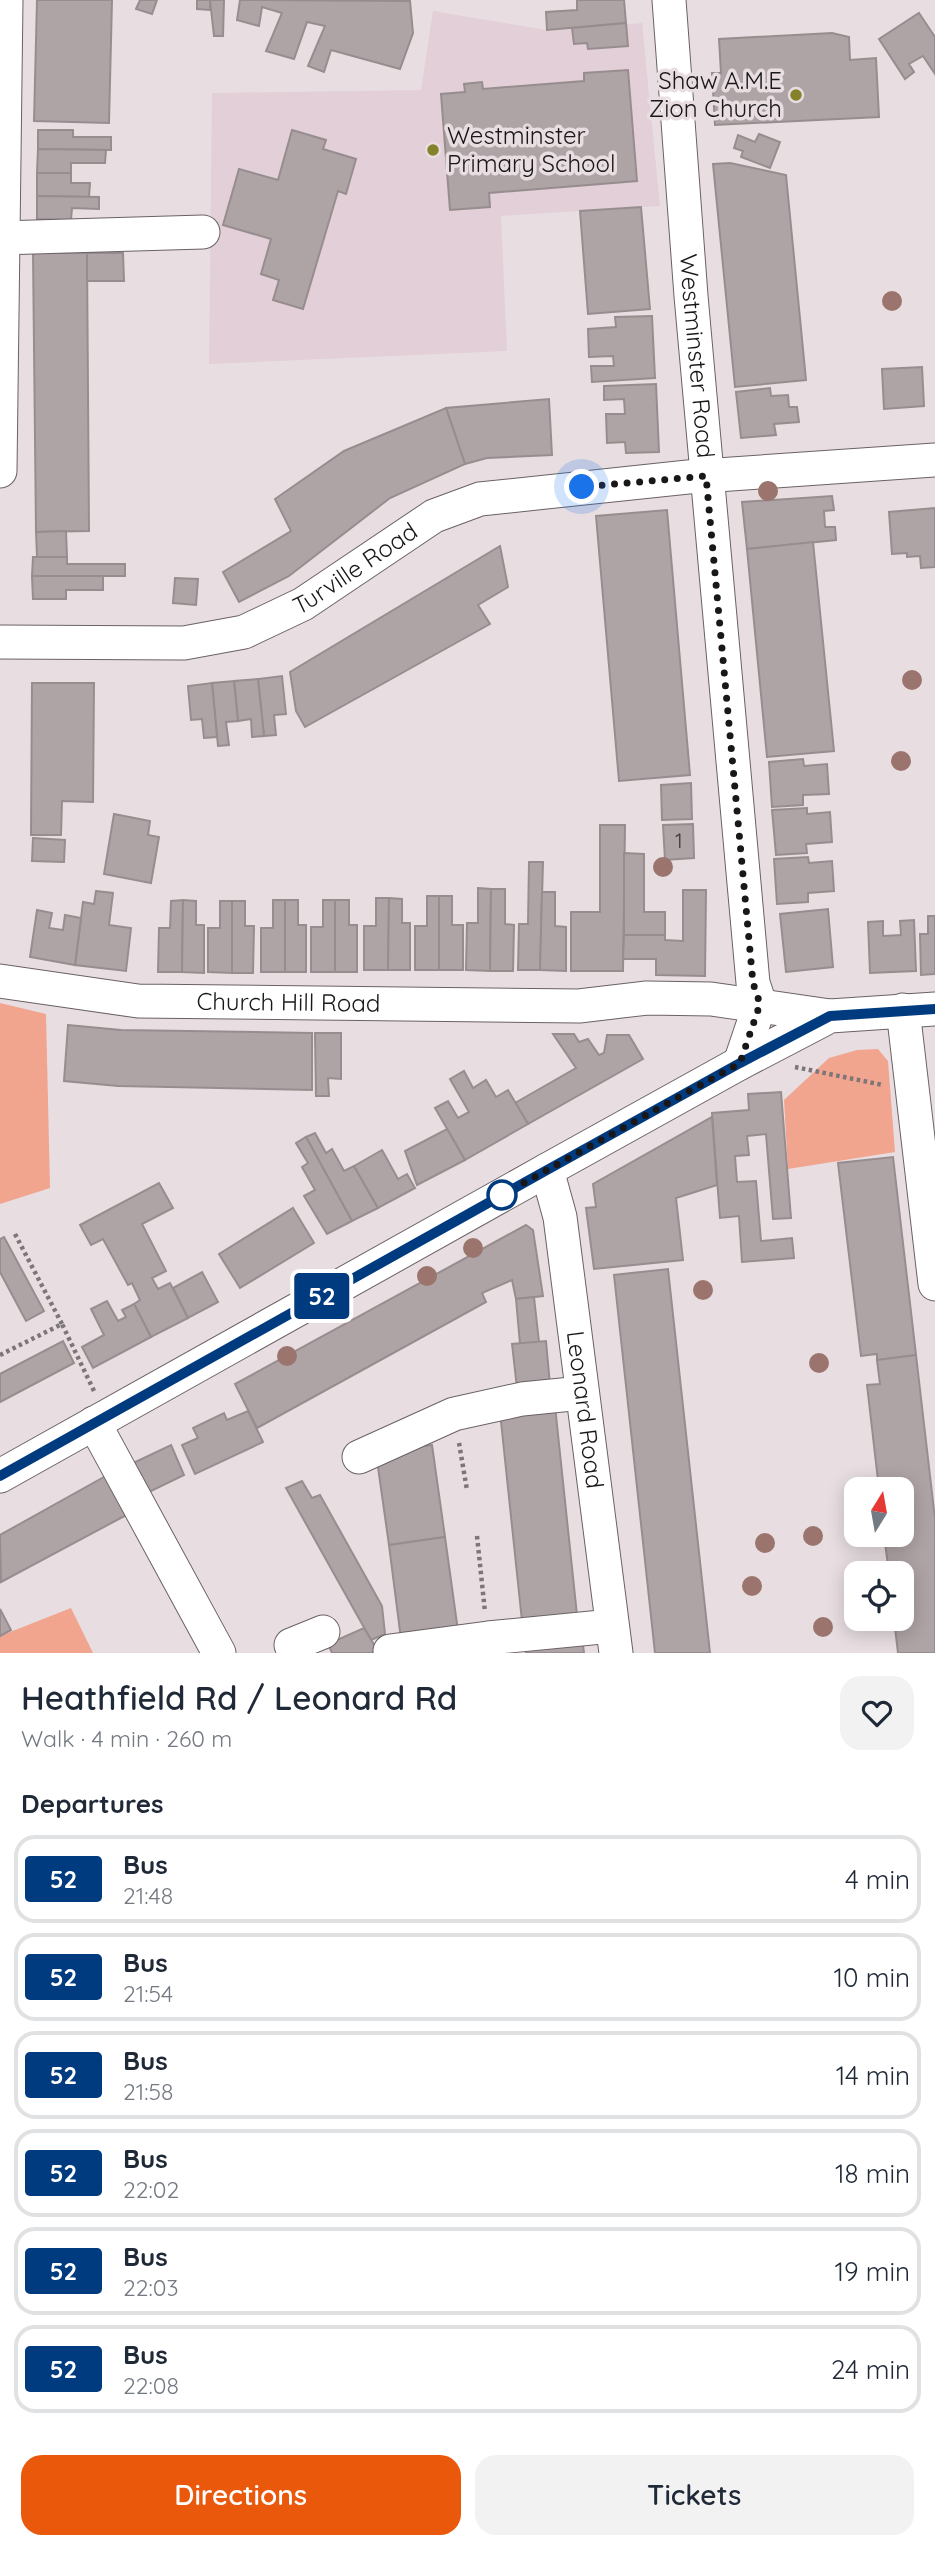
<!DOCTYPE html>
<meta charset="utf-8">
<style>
:root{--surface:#fff;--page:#f2f2f3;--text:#1f2937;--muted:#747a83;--line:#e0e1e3;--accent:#ea580c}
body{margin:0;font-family:Quicksand,sans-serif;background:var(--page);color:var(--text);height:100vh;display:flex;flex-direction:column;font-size:26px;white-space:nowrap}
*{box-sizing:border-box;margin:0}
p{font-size:23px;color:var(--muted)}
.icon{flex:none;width:38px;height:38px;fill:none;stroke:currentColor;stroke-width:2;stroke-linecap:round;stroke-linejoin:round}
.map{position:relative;height:1653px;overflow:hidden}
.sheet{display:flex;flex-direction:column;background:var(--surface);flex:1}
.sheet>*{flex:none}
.badge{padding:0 14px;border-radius:5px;font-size:24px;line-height:46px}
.needle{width:46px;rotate:11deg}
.tools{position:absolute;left:844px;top:1477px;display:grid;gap:14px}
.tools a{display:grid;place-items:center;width:70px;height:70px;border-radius:14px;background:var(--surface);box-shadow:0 4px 18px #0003;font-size:35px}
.you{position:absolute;width:35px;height:35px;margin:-18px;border:5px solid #fff;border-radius:50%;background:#1a73e8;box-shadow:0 0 0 10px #1a73e833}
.map>.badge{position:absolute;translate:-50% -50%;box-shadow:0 0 0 4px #fff}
h2{padding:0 21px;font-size:26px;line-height:63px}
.round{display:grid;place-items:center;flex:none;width:74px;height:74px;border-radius:21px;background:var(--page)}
.headline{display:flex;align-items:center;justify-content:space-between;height:119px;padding:0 21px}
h1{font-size:33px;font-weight:600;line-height:52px}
.primary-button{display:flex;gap:14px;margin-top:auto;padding:14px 21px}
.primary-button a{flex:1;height:80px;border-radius:21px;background:var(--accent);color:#fff;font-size:28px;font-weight:600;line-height:80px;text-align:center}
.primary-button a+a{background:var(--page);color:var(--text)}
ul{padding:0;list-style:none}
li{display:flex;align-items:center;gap:21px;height:88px;margin:0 14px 10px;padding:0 7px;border:4px solid var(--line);border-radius:21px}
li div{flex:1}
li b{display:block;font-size:26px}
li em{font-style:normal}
li .badge{min-width:77px;font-weight:700;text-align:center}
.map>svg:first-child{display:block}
.built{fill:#e2cfd7}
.green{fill:#f1a48e}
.building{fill:#afa4a5;stroke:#988d8e;stroke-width:2}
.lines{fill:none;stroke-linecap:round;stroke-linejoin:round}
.minor-casing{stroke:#6a6165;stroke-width:35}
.path{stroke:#7d7679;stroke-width:4.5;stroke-dasharray:3.5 3.5;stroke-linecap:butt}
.minor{stroke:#fff;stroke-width:33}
.tree{fill:#9b756d}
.line-casing{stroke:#fff;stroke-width:16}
.line{stroke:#003b80;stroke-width:10}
.walk{stroke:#1a1718;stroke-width:7;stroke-dasharray:0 12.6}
.poi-dot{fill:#85822b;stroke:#e8dee2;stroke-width:2.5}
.stop-dot{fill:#fff;stroke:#003b80;stroke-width:3.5}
.labels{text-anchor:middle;stroke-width:7;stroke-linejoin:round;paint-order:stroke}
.number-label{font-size:21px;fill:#3f3a3b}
.poi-label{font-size:24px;fill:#1a1718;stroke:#e8dee2;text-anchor:end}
.street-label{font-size:24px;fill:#1a1718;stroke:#e8dee2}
</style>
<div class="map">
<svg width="935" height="1653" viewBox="0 0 935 1653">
<rect width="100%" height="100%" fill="#e8dee2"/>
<polygon class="built" points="433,11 547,30 642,23 660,206 501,216 507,351 209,364 212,93 421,90"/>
<g class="green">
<polygon points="0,1003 46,1014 50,1188 0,1204"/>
<polygon points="878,1049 888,1061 895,1152 788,1169 784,1100 829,1058 857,1050"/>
<polygon points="71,1608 93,1653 0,1653 0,1636"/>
</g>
<g class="building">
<polygon points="37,0 112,0 109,123 34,121"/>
<polygon points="140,0 157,0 152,14 136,9"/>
<polygon points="197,0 210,0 210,10 197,9"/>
<polygon points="210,0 224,0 223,36 214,36"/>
<polygon points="240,0 410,1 413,33 400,69 331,50 324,72 308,66 325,26 307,22 294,59 266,51 282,13 262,7 259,26 237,20"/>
<polygon points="577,0 624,0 626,23 547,30 546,12 577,10"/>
<polygon points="919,13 935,37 935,74 923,56 909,64 914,72 905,79 879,39"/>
<polygon points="626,23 628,46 588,49 587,43 574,44 572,28"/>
<polygon points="832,33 849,37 850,60 876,58 879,117 715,125 712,73 721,73 719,39"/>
<polygon points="628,70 637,181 489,193 490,207 450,210 441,94 465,92 464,84 482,82 483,89 584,81 584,73"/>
<polygon points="38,130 73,130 73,137 111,137 111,150 38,149"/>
<polygon points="292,130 326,140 323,149 356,159 346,194 338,191 303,309 273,300 279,280 261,274 271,239 223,225 239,169 278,180"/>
<polygon points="759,134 780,142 770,168 741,157 743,151 734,148 738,135 755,142"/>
<polygon points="38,149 106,150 105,163 71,163 71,173 37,173"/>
<polygon points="730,163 786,175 806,380 735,387 713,164"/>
<polygon points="37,173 71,173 71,183 90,183 89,197 37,196"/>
<polygon points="37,196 99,197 99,209 72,208 71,220 37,219"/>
<polygon points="641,207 650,309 588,314 580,211"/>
<polygon points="33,253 87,253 89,531 36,532"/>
<polygon points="87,253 123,253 124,281 87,281"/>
<polygon points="652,316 655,378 592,382 591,366 614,366 613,356 589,357 588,329 616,327 615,317"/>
<polygon points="922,367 924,406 884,409 882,369"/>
<polygon points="656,384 659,452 626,453 625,442 607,443 606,414 625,414 624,399 604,400 604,386"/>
<polygon points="770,388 771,396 788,395 789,407 797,407 799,422 774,424 776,435 741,438 736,392"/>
<polygon points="549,399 552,455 487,458 465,464 446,408"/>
<polygon points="446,408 465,464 390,498 289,576 239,602 223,572 291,531 275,499 344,451"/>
<polygon points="832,496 834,510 824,511 825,527 835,527 836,540 747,549 742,502"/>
<polygon points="935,508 935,567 921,568 920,556 907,557 907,553 892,554 889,512"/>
<polygon points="667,510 690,775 619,781 596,516"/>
<polygon points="66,531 67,557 37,557 36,532"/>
<polygon points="813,542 834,751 767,757 747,549"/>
<polygon points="500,546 508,587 478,605 490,624 305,727 296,711 290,672"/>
<polygon points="33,557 67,557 67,564 125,564 125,576 32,576"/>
<polygon points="32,576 103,576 103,590 66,590 66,599 33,599"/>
<polygon points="175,578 198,579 196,605 173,603"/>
<polygon points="282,676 286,714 274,715 276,735 264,736 258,679"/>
<polygon points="258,679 264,736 252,737 251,719 238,721 234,681"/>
<polygon points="234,681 238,721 226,722 229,745 218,746 212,683"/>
<polygon points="32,683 94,683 93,802 62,801 61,835 31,835"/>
<polygon points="212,683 217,737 204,738 202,719 191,720 188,686"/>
<polygon points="803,759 804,766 827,764 829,794 803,795 803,805 772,807 769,762"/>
<polygon points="691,783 692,819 662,820 661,785"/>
<polygon points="807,808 807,814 830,812 832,842 806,844 807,853 776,855 772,810"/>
<polygon points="114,814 150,821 148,835 159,837 151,883 104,874"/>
<polygon points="693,824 694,858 665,860 663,825"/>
<polygon points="600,825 625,825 623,971 571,971 571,912 600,912"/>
<polygon points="33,838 65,840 64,862 32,861"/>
<polygon points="624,853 644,854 644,912 665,912 665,935 624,935"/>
<polygon points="808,857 809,863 832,861 834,891 808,893 808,902 777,904 774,859"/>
<polygon points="529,862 543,862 540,970 518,970 519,924 528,924"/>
<polygon points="478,888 491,889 490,971 466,970 467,923 478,923"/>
<polygon points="491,889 505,889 505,924 514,925 513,971 490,971"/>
<polygon points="683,890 706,890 705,976 656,975 656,959 623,959 624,935 665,935 665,940 683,941"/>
<polygon points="96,891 113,893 109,925 131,928 126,971 75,965 83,902 94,904"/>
<polygon points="542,892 555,892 555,926 566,927 566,971 540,970"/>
<polygon points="427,896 439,896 439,970 415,970 415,926 427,926"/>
<polygon points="439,896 452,896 452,925 463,925 463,970 439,970"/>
<polygon points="376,898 389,898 388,970 364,970 364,926 376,926"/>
<polygon points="389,898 402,899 402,923 410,923 410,970 388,970"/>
<polygon points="183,900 182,972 158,972 159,928 170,928 171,901"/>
<polygon points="183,900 196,901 196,925 204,925 204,973 182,972"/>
<polygon points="273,900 285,900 285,972 261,972 261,928 273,928"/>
<polygon points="285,900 298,900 298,925 306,925 306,972 285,972"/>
<polygon points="323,900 335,900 335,972 311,972 311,927 323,927"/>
<polygon points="335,900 349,900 349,925 357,925 357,972 335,972"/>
<polygon points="220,901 232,901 232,973 208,972 208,928 220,928"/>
<polygon points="232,901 245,901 245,926 254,926 253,973 232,973"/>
<polygon points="828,909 833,967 786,972 780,914"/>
<polygon points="37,910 52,913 49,928 63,930 65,915 81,918 75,965 30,957"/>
<polygon points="928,916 935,916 935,974 921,975 920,934 928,934"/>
<polygon points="914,920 916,971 870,973 868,922 883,921 883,936 901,935 900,921"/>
<polygon points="68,1025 121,1030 312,1033 312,1090 118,1086 64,1081"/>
<polygon points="315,1033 341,1033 341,1079 328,1078 329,1096 316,1096"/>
<polygon points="553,1034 574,1034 579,1042 588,1039 599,1055 604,1053 607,1035 629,1035 643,1059 528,1124 515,1103 576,1068"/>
<polygon points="464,1071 473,1088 486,1080 496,1097 508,1090 528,1124 465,1160 435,1108 448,1101 458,1118 469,1112 450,1079"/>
<polygon points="781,1092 791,1218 773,1219 766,1134 747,1136 749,1155 735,1156 737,1182 756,1181 761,1241 792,1238 794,1258 742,1262 739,1216 720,1218 712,1113 749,1110 748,1094"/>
<polygon points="712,1117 717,1185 676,1198 683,1260 594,1269 586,1208 596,1207 593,1184"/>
<polygon points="447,1129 465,1160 417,1185 405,1151"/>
<polygon points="315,1133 326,1153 332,1149 344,1171 354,1166 378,1208 352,1221 306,1137"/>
<polygon points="306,1137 352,1221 327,1234 304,1196 315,1190 302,1167 308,1163 296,1143"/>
<polygon points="382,1150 398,1179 407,1174 415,1188 378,1208 354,1166"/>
<polygon points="893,1157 916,1355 877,1360 877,1354 861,1356 838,1163"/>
<polygon points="159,1183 173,1208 142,1224 166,1271 152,1278 158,1289 170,1283 188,1318 151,1337 134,1304 140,1300 132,1283 128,1285 103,1239 91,1245 80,1225"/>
<polygon points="293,1208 314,1243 240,1288 219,1254"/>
<polygon points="526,1225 533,1230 543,1296 516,1299 512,1280 482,1293 486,1302 257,1428 235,1384"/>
<polygon points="4,1237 44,1311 26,1321 0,1272 0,1239"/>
<polygon points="668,1269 710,1653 655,1653 614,1275"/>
<polygon points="202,1272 218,1302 188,1318 173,1288"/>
<polygon points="534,1297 539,1342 520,1344 516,1299"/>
<polygon points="107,1301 118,1321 126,1317 122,1310 134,1304 151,1337 93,1368 82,1347 104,1335 91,1309"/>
<polygon points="63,1341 74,1363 0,1402 0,1374"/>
<polygon points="546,1341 550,1385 517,1388 512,1344"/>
<polygon points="916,1355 935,1519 935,1653 898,1653 894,1619 901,1619 901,1573 889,1573 884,1535 901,1535 901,1489 879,1489 867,1385 880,1384 877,1360"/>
<polygon points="555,1406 577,1615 522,1621 500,1412"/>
<polygon points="248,1411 263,1442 195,1474 182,1445 198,1438 193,1428 224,1413 227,1420"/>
<polygon points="171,1445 184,1475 143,1495 129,1465"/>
<polygon points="432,1445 445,1537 389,1545 376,1453"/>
<polygon points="111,1473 132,1512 1,1582 0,1535"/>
<polygon points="302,1481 312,1498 320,1495 382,1606 385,1634 371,1640 286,1488"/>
<polygon points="445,1537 458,1631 401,1639 389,1545"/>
<polygon points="0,1609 11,1630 0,1636"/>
<polygon points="364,1628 379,1653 332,1653 328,1644"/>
<polygon points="582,1637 584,1653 526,1653 525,1644"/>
</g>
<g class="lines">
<g class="minor-casing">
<g id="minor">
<path id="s1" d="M669,0l22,296 62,687 7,21 -20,59"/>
<polyline points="0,238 203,232"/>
<polyline points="0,471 6,0"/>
<path id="s2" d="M0,642l184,1 60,-11 59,-28 131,-88 46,-17 208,-22 247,-17"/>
<path id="s3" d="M0,981l138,20 441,5 68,-8 64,1 119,17"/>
<polyline points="903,1010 935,1284"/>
<path id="s4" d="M547,1170l13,47 56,436"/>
<polyline points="94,1423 219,1653"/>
<polyline points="359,1457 454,1414 522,1399 582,1393"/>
<polyline points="0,1476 547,1170 740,1063 830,1016 935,1009"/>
<polyline points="390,1651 488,1638 612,1626"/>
<polyline points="295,1653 291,1645 323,1632"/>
</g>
</g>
<g class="path">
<polyline points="795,1067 883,1085"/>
<polyline points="15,1234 62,1324"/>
<polyline points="0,1355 62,1324 94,1391"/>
<polyline points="459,1443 467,1490"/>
<polyline points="477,1536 485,1612"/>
</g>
<use href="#minor" class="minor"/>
</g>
<g class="tree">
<circle cx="892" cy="301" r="10"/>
<circle cx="768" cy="491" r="10"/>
<circle cx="912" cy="680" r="10"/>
<circle cx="901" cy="761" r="10"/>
<circle cx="663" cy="867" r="10"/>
<circle cx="473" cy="1248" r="10"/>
<circle cx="427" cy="1276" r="10"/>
<circle cx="703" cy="1290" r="10"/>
<circle cx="287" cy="1356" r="10"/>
<circle cx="819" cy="1363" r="10"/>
<circle cx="813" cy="1536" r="10"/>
<circle cx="765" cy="1543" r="10"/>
<circle cx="752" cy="1586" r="10"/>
<circle cx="823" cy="1627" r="10"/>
</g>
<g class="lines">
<g class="line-casing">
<polyline id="line" points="0,1476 547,1170 740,1063 830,1016 935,1009"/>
</g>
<use href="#line" class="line"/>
<polyline class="walk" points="502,1195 740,1063 760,1004 753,983 706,476 582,487"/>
</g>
<g class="poi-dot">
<circle cx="796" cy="95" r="7"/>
<circle cx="433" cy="150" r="7"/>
</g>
<circle class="stop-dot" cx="502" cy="1195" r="14"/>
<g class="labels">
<g class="number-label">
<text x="679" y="848">1</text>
</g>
<g class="poi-label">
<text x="782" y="89">Shaw A.M.E<tspan x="782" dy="28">Zion Church</tspan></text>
<text x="447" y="144" text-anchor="start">Westminster<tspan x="447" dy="28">Primary School</tspan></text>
</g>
<g class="street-label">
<text dy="8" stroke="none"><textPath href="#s1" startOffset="357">Westminster Road</textPath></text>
<text dy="8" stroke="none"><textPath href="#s2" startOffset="373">Turville Road</textPath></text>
<text dy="8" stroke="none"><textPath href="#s3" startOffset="290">Church Hill Road</textPath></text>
<text dy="8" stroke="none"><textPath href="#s4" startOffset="243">Leonard Road</textPath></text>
</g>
</g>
</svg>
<div class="tools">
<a><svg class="needle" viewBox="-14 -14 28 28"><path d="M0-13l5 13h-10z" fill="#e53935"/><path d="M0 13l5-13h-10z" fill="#747a83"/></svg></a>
<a><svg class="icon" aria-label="locate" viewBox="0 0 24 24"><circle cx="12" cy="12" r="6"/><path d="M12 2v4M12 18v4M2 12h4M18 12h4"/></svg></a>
</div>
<div class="you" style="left:582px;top:487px"></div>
<b class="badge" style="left:322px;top:1296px;background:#003b80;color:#fff">52</b>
</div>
<section class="sheet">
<div class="headline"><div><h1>Heathfield Rd / Leonard Rd</h1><p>Walk · 4 min · 260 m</p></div><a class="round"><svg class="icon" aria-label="heart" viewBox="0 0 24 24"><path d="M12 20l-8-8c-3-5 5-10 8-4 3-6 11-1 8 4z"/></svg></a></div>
<h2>Departures</h2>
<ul>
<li><span class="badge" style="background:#003b80;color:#fff">52</span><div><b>Bus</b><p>21:48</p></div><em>4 min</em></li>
<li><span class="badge" style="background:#003b80;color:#fff">52</span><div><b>Bus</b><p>21:54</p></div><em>10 min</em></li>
<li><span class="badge" style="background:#003b80;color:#fff">52</span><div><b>Bus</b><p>21:58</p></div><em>14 min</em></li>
<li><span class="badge" style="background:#003b80;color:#fff">52</span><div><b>Bus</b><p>22:02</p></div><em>18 min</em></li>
<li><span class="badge" style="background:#003b80;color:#fff">52</span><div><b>Bus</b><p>22:03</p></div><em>19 min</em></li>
<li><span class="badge" style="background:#003b80;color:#fff">52</span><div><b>Bus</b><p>22:08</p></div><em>24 min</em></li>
</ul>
<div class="primary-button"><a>Directions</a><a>Tickets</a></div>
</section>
